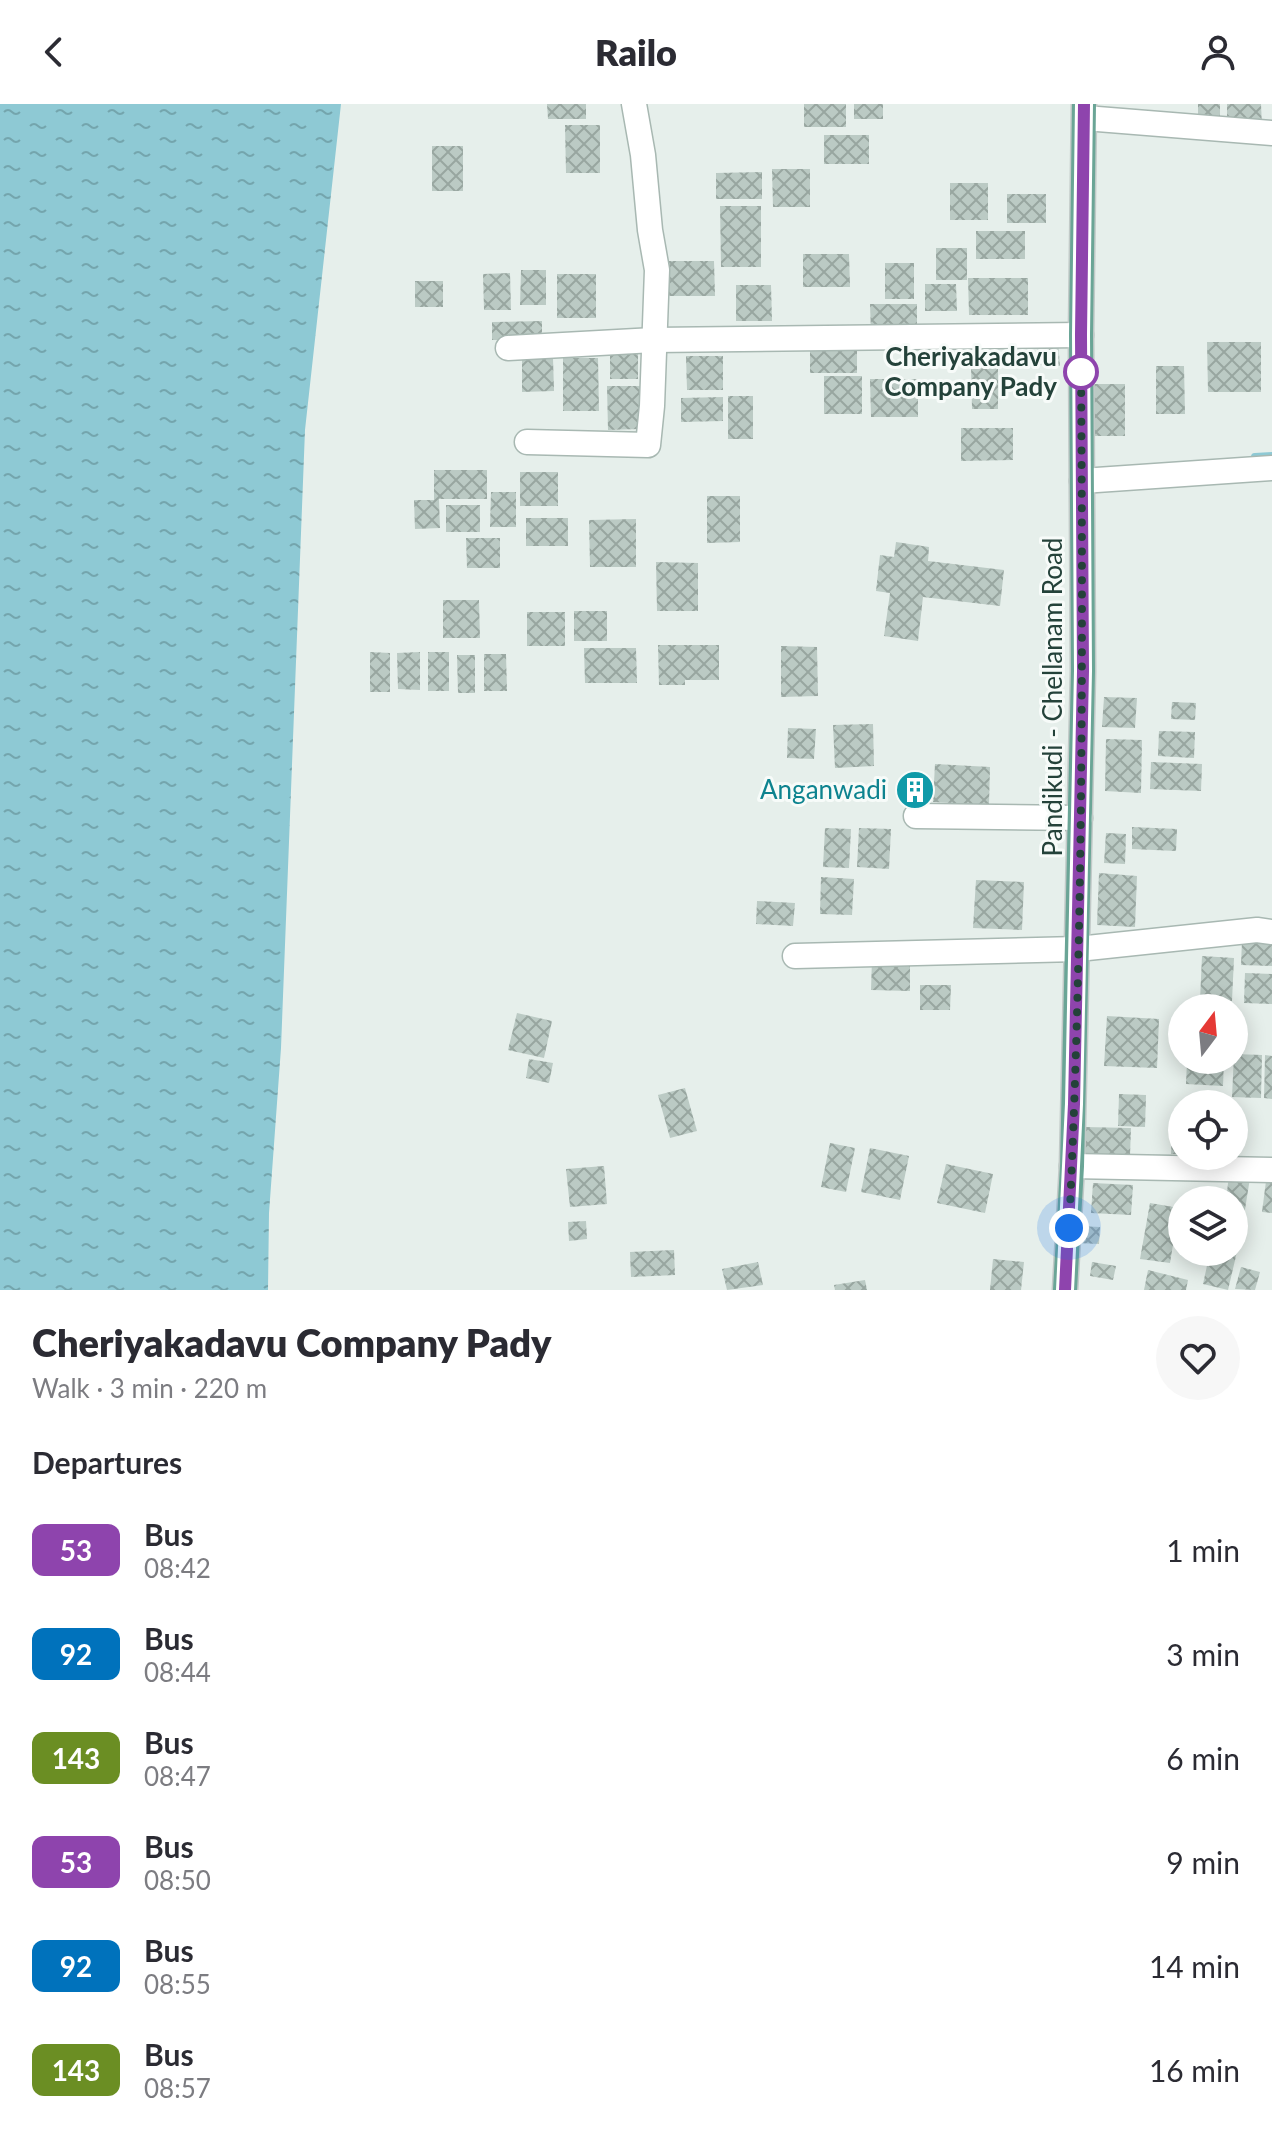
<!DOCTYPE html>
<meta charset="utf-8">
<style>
:root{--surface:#fff;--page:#f7f7f7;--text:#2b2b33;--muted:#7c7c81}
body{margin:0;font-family:Lato,sans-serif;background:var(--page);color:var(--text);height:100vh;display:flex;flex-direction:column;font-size:30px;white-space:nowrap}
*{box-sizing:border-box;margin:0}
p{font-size:26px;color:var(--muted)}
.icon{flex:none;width:44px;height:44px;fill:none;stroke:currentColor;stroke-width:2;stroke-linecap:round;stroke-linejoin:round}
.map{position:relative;height:1186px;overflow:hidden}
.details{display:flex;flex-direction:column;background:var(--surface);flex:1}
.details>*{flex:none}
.badge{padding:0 16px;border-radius:12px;font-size:28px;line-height:52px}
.needle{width:52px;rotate:16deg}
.fabs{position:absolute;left:1168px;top:890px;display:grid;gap:16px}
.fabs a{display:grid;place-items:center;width:80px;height:80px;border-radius:50%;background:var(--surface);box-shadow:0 4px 20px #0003;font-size:40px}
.you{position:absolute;width:40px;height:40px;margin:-20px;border:6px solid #fff;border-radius:50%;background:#1a73e8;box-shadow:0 0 0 12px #1a73e833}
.map>.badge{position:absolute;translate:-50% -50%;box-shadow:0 0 0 4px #fff}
h2{padding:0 32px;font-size:30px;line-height:72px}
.round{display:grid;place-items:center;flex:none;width:84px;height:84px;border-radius:42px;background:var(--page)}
.headline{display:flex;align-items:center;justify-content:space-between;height:136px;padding:0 32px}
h1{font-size:38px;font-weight:800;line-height:60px}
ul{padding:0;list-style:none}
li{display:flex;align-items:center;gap:24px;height:104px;padding:0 32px}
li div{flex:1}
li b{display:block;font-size:30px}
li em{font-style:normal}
li .badge{min-width:88px;font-weight:700;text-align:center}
header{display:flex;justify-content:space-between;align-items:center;height:104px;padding:0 32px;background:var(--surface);font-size:36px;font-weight:800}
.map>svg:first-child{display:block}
.water{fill:url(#water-ripples)}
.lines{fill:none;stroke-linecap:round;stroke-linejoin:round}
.stream{stroke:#8ec9d4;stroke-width:8}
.building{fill:url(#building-cross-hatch)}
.minor-casing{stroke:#a8b8b2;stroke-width:27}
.primary-casing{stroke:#c2cac8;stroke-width:27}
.minor{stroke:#fff;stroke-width:24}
.primary{stroke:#6aa596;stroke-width:24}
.line-casing{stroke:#fff;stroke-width:18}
.line{stroke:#8e44ad;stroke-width:12}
.walk{stroke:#24423a;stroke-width:8;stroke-dasharray:0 14.4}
.stop-dot{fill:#fff;stroke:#8e44ad;stroke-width:4}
.labels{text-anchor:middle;stroke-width:6;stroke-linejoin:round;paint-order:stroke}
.stop-label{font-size:26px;font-weight:bold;fill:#24423a;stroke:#f7fbf9;text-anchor:end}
.street-label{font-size:26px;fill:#24423a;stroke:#f7fbf9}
.culture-label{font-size:26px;fill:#0d838f;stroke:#f7fbf9;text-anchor:end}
</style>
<header><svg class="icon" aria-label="back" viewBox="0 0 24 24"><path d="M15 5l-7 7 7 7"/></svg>Railo<svg class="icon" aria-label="person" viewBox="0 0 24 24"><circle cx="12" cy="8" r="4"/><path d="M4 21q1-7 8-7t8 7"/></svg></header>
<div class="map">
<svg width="1272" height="1186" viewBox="0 0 1272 1186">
<defs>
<pattern id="water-ripples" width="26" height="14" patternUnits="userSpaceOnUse" patternTransform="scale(2)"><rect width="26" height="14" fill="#8ec9d4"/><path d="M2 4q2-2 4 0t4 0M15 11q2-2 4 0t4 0" fill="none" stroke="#74a5ad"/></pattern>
<pattern id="building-cross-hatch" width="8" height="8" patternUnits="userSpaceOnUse" patternTransform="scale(2)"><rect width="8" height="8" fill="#bbcac4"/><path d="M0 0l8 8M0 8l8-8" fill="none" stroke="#98a6a0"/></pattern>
</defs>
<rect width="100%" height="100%" fill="#e6efeb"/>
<polygon class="water" points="0,0 341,0 305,326 281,944 269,1109 268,1186 0,1186"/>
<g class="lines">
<polyline class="stream" points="1255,353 1272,352"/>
</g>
<g class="building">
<polygon points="547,0 586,0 586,15 548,15"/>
<rect x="804" y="0" width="42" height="23"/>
<rect x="854" y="0" width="29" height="15"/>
<rect x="1198" y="0" width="22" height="20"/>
<polygon points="1227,0 1261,0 1262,22 1227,22"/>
<polygon points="565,21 600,21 600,69 566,69"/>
<rect x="824" y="31" width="45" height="29"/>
<rect x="432" y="42" width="31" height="45"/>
<polygon points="772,65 810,65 810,103 773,103"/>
<polygon points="762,68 762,95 716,95 716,69"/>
<rect x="950" y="79" width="38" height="37"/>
<rect x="1007" y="90" width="39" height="29"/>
<polygon points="720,102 761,102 761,163 721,163"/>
<rect x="976" y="127" width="49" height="28"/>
<rect x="936" y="144" width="31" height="32"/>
<polygon points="803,150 849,150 850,183 803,183"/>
<polygon points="666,157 714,157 715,192 666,192"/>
<rect x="885" y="159" width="29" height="36"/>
<polygon points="521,166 546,166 546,201 520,201"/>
<polygon points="510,169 511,206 484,206 483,170"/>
<rect x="557" y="170" width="39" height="44"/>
<polygon points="968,174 1028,174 1028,211 969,211"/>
<rect x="415" y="177" width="28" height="26"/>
<polygon points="925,180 956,180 957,207 925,207"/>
<polygon points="736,181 771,181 772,217 736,217"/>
<polygon points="870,200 917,200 917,228 871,229"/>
<polygon points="542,217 542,237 492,236 492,218"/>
<polygon points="1058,238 1060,262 1038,261 1037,239"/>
<polygon points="1207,238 1261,238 1261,288 1208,288"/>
<polygon points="638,240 638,275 610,275 610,241"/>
<rect x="810" y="247" width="47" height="22"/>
<polygon points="686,252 723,252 723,286 687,286"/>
<polygon points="553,254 554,287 522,288 522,255"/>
<polygon points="563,254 598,254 599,307 563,307"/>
<polygon points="971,262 998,262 998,305 972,305"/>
<polygon points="1156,262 1184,262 1185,310 1156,310"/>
<rect x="824" y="272" width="38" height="38"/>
<polygon points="870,275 918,275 918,313 871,313"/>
<rect x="1093" y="280" width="32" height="52"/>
<polygon points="607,282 640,282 640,325 608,326"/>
<rect x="728" y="292" width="25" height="43"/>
<polygon points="723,293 723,317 681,318 681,294"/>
<polygon points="961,324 1013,324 1013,356 961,357"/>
<polygon points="434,366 487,366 487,395 439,395 440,424 415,425 414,396 434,396"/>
<rect x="520" y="368" width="38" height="34"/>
<polygon points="491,388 516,388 516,423 490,423"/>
<polygon points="707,392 740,392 740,438 707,439"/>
<rect x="446" y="401" width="34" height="27"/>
<rect x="526" y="414" width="42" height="28"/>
<polygon points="636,415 636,463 590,463 589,416"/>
<polygon points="466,434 500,434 500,464 467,464"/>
<polygon points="896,438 929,443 928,457 1004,466 1000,502 923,493 918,537 884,532 890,489 876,487 880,451 894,453"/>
<polygon points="656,458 698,459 698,507 657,507"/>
<polygon points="443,496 479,496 480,534 443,534"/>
<rect x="574" y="507" width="33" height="30"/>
<rect x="527" y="508" width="38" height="34"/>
<polygon points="658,541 719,541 719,576 685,576 685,581 659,581"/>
<polygon points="781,542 817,543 818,592 781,593"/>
<polygon points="584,544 636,544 637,579 585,579"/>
<polygon points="370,548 390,549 390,588 370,588"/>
<polygon points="420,548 420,586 398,585 397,549"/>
<rect x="428" y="548" width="21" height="39"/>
<polygon points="484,550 506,550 507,587 484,587"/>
<polygon points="457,551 475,551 475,589 458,589"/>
<polygon points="1104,593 1137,594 1135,624 1102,623"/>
<polygon points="1172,598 1196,599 1195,616 1171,615"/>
<polygon points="873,620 874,662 835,664 833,621"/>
<polygon points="788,624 816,625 814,655 787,654"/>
<polygon points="1159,627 1195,628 1194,654 1158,652"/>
<polygon points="1106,635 1142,636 1141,689 1105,687"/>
<polygon points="1151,658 1202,660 1201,687 1150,685"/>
<polygon points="935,660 990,663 989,701 933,698"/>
<polygon points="925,671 926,700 905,700 903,672"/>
<polygon points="1132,723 1177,725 1176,747 1132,745"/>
<polygon points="825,724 851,725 849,764 823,763"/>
<polygon points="859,724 891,725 889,765 857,763"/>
<polygon points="1106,729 1126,730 1125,760 1104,759"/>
<polygon points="1099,769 1137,772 1135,823 1097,821"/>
<polygon points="821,773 854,775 852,811 820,810"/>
<polygon points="976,776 1024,778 1022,826 973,824"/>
<polygon points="757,797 795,799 793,822 756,820"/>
<polygon points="1242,836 1272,837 1272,862 1241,861"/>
<polygon points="1202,852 1234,854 1232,897 1200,896"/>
<polygon points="872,854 910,856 910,887 871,886"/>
<polygon points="1245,869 1272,870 1272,900 1244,899"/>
<polygon points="920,881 951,881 950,906 920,906"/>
<polygon points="517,909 552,917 544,954 508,946"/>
<polygon points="1107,912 1159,915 1157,964 1104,962"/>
<polygon points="1177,919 1182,919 1182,940 1176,940"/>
<polygon points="1234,950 1262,951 1261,994 1232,993"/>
<polygon points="1265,951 1272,952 1272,995 1264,994"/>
<polygon points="529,955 553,959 549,979 526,974"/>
<polygon points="1187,956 1224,956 1223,982 1186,980"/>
<polygon points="685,984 697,1027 670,1034 658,991"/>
<polygon points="1119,990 1146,991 1145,1023 1118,1022"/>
<polygon points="1173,1006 1182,1006 1182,1050 1171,1050"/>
<polygon points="1084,1023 1131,1024 1130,1052 1084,1051"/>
<polygon points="830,1039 855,1044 846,1088 821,1083"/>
<polygon points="870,1044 909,1052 900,1096 861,1088"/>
<polygon points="946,1060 993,1070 985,1109 937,1099"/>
<polygon points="604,1062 607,1100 570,1103 566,1065"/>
<polygon points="1229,1071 1250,1074 1243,1118 1234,1116 1234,1096 1226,1096"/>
<polygon points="1266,1077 1272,1078 1272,1109 1262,1108"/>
<polygon points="1093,1079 1133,1081 1131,1111 1091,1109"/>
<polygon points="1150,1099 1179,1104 1170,1159 1140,1155"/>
<polygon points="586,1117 587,1135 569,1137 568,1118"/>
<polygon points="1078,1122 1100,1123 1099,1140 1077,1139"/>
<polygon points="1234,1134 1240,1135 1228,1186 1203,1180 1210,1148 1234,1148"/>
<polygon points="674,1146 675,1171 631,1173 630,1148"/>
<polygon points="993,1155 1024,1158 1021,1186 990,1186"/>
<polygon points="758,1158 763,1181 727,1186 722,1165"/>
<polygon points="1092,1158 1116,1162 1113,1176 1090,1172"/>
<polygon points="1241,1163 1260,1168 1255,1186 1235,1185"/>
<polygon points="1148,1166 1188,1176 1186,1186 1144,1186"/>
<polygon points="865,1176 867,1186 835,1186 834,1181"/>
</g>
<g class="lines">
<g class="minor-casing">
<g id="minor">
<polyline points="1085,14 1272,29"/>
<polyline points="508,244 654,236 1081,231"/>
<polyline points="527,338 648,341 652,302 657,166 650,126 643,51 634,0"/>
<polyline points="1082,377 1272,364"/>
<polyline points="916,712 1080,714"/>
<polyline points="795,852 1078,845 1257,826 1272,828"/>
<polyline points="1072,1062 1272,1066"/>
</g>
</g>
<g class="primary-casing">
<polyline id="primary" points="1065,1186 1072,1062 1083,567 1081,231 1084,0"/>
</g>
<use href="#minor" class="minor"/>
<use href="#primary" class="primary"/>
</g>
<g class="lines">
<g class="line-casing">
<polyline id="line" points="1065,1186 1074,1000 1083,567 1081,231 1084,0"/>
</g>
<use href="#line" class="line"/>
<path class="walk" d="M1069,1124c14,-288 14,-576 12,-864v8"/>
</g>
<defs>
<g id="building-disc" transform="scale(2)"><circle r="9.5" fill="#0f9aa8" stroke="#f7fbf9"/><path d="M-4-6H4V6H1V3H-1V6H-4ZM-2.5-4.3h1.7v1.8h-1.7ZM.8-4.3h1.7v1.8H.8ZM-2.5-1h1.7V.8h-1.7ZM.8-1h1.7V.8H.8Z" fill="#fff"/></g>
</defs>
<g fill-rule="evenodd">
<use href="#building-disc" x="915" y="686"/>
</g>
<circle class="stop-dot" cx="1081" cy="268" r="16"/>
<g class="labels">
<g class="stop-label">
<text x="1057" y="262">Cheriyakadavu<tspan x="1057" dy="30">Company Pady</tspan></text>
</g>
<g class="street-label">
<text transform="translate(1053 593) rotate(-90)" y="9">Pandikudi - Chellanam Road</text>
</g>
<g class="culture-label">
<text x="887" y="695">Anganwadi</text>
</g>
</g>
</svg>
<div class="fabs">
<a><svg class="needle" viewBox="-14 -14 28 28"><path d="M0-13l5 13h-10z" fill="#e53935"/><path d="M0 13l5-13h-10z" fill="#7c7c81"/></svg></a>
<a><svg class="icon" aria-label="locate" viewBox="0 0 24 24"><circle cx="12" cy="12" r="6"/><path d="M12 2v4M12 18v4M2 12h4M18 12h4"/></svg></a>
<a><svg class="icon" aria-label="layers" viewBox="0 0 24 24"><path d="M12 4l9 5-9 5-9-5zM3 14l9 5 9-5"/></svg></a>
</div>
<div class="you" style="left:1069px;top:1124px"></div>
</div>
<section class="details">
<div class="headline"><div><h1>Cheriyakadavu Company Pady</h1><p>Walk · 3 min · 220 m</p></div><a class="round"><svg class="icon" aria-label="heart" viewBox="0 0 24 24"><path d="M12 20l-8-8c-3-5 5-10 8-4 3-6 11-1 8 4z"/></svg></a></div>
<h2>Departures</h2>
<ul>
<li><span class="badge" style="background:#8e44ad;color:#fff">53</span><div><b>Bus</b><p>08:42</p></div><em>1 min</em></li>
<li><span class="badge" style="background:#0072bc;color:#fff">92</span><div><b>Bus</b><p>08:44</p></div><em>3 min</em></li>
<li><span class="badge" style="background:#6b8e23;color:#fff">143</span><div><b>Bus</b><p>08:47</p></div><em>6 min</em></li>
<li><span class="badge" style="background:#8e44ad;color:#fff">53</span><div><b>Bus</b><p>08:50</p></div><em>9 min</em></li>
<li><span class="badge" style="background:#0072bc;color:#fff">92</span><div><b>Bus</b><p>08:55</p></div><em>14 min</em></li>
<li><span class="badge" style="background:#6b8e23;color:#fff">143</span><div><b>Bus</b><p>08:57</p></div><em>16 min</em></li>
</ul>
</section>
